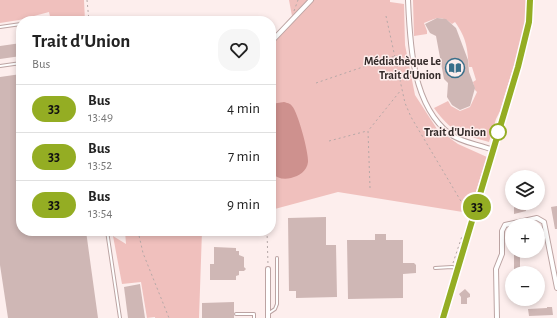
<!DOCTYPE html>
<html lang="fr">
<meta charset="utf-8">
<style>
:root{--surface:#fff;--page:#f6f6f6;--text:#222;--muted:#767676;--line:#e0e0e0}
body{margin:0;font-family:"Alegreya Sans",sans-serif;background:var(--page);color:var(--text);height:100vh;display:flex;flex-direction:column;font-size:15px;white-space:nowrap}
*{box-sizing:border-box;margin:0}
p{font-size:13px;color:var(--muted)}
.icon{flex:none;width:22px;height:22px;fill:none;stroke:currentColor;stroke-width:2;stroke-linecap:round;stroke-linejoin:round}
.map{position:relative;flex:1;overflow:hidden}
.panel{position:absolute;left:16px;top:16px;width:260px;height:220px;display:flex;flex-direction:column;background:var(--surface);border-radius:16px;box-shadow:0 2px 6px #0003}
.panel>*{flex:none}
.badge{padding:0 8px;border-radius:13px;font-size:14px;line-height:26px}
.controls{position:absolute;left:505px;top:170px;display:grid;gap:8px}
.controls a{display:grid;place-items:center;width:40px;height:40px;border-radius:50%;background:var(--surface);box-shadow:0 2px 6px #0003;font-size:20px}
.map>.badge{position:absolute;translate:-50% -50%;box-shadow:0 0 0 2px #fff}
.round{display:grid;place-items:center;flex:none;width:42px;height:42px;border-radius:16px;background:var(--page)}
.head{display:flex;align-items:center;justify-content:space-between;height:68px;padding:0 16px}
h1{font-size:19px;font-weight:700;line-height:30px}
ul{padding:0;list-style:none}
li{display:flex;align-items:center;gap:12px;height:48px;padding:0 16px;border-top:1px solid var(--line)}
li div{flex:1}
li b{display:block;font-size:15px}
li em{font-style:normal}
li .badge{min-width:44px;font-weight:700;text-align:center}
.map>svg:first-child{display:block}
.green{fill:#f0c0bd}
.water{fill:#ce918e}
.building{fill:#cfb7b5}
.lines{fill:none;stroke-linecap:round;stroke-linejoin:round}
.service-casing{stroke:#bca4a3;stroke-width:4}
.minor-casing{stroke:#bca4a3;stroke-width:6}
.path{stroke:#b5a8a7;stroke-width:1;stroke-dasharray:2 3;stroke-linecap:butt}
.service{stroke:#fff;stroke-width:2}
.minor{stroke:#fff;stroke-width:4}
.line-casing{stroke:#fff;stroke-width:9}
.line{stroke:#94ad23;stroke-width:6}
.stop-dot{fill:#fff;stroke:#94ad23;stroke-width:2}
.labels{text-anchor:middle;stroke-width:3;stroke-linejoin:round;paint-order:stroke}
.poi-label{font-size:12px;font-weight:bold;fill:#342b2a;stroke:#fdeeed;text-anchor:end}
.stop-label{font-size:12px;font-weight:bold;fill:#342b2a;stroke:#fdeeed;text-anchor:end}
</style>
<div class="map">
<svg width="557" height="318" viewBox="0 0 557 318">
<rect width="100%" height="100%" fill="#fdeeed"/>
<g class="green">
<polygon points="0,0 84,0 85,21 51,21 49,12 19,20 0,23"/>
<polygon points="289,0 390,0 390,2 404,4 405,45 415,95 437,129 458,144 487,157 469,213 338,192 271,210 271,39 292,16"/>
<path d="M413,0h114c-1,38 -17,75 -27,111l-4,8 -7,23c-28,-8 -38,-10 -55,-34l14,-7 3,5 9,5 10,-4 7,-15 -2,-2 -2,-8 3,-2 -4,-13h-3c-2,-20 -2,-28 -14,-45l-3,2c-10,-9 -17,-6 -28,-1l3,8v3l-13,2z"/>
<polygon points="125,231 202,231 199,318 155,318 155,317 147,318 141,282 122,284 113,236 126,244"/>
</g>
<path class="water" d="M284,102c3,1 6,1 8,4 6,6 17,48 16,56 -1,9 -9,14 -17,16 -8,2 -14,0 -20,-5v-69z"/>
<g class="building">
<polygon points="437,18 446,19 456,28 468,60 469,72 475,88 470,106 460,110 452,105 447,97 448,83 444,79 436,36 430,33 425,24"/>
<polygon points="21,43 21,56 0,59 0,46"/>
<polygon points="21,74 21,231 86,231 98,318 8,318 0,265 0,77"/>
<polygon points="525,204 526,211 514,214 514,206"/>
<polygon points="557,206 557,229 555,229 551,207"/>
<polygon points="326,217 326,245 336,245 337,297 296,298 296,291 289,291 288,218"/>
<polygon points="375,234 386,234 386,240 403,240 403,263 414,263 416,265 416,273 403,274 403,298 348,299 347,240 375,240"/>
<polygon points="214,247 236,248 236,251 239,251 239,255 244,257 244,267 246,269 244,271 239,271 239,275 236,276 236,280 210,280 210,264 214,264"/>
<rect x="514" y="255" width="6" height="18"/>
<polygon points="140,284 145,318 128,318 124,287"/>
<polygon points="465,289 470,294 470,297 467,298 467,304 461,304 461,297 459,294"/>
<polygon points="234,302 234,318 202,318 202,303"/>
<polygon points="547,307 552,307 553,315 529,316 528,309 547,308"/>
</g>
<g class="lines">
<g class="service-casing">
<g id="service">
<polyline points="40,21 46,21"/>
<polyline points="0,27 21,24"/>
<polyline points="0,66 21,63"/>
<polyline points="107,231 120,318"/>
<polyline points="435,268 452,267 458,269"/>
<polyline points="269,313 275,309 277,304 277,258"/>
<polyline points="236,314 254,314 254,318"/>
</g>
</g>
<g class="minor-casing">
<g id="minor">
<path d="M408,0c2,44 4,105 42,134 12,9 29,10 43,16"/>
<polyline points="271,42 311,0"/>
<polyline points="268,269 268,318"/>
<polyline points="443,318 518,67 529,23 530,0"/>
<polyline points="497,318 496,269 502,254 502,231 505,225 537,218 544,222 557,288"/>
</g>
</g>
<g class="path">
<polyline points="87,0 89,21"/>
<polyline points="294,11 298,0"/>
<polyline points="386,16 405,103 411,117 465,208 471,209"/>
<polyline points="316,83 395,56"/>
<polyline points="329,141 367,131"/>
<polyline points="370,188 368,131 401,90"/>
<polyline points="138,231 143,253 169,318"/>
<polyline points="267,231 268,265"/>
<polyline points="453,263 462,236"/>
</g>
<use href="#service" class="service"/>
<use href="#minor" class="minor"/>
</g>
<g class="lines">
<g class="line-casing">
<polyline id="line" points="443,318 518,67 529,22 530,0"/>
</g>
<use href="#line" class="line"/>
</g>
<defs>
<g id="library-ring" transform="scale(1)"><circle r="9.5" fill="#fdeeed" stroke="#396f8a" stroke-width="1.5"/><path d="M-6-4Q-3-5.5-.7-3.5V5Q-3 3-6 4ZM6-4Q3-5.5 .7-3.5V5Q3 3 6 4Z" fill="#396f8a"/></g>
</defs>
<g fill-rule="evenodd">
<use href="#library-ring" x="455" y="68"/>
</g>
<circle class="stop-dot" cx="498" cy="132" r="8"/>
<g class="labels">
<g class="poi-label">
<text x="441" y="65">Médiathèque Le<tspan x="441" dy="14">Trait d'Union</tspan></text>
</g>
<g class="stop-label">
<text x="486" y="136">Trait d'Union</text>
</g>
</g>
</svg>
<div class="controls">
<a><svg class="icon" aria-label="layers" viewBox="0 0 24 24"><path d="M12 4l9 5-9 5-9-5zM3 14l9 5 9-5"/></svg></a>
<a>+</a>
<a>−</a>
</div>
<b class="badge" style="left:477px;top:207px;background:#94ad23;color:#111">33</b>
<section class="panel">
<div class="head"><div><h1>Trait d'Union</h1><p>Bus</p></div><a class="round"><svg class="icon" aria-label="heart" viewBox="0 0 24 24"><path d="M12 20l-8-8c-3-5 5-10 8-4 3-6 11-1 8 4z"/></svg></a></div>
<ul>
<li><span class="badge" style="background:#94ad23;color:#111">33</span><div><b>Bus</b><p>13:49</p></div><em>4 min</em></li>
<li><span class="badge" style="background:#94ad23;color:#111">33</span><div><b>Bus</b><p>13:52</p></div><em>7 min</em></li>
<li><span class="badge" style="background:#94ad23;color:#111">33</span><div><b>Bus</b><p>13:54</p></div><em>9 min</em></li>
</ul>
</section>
</div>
